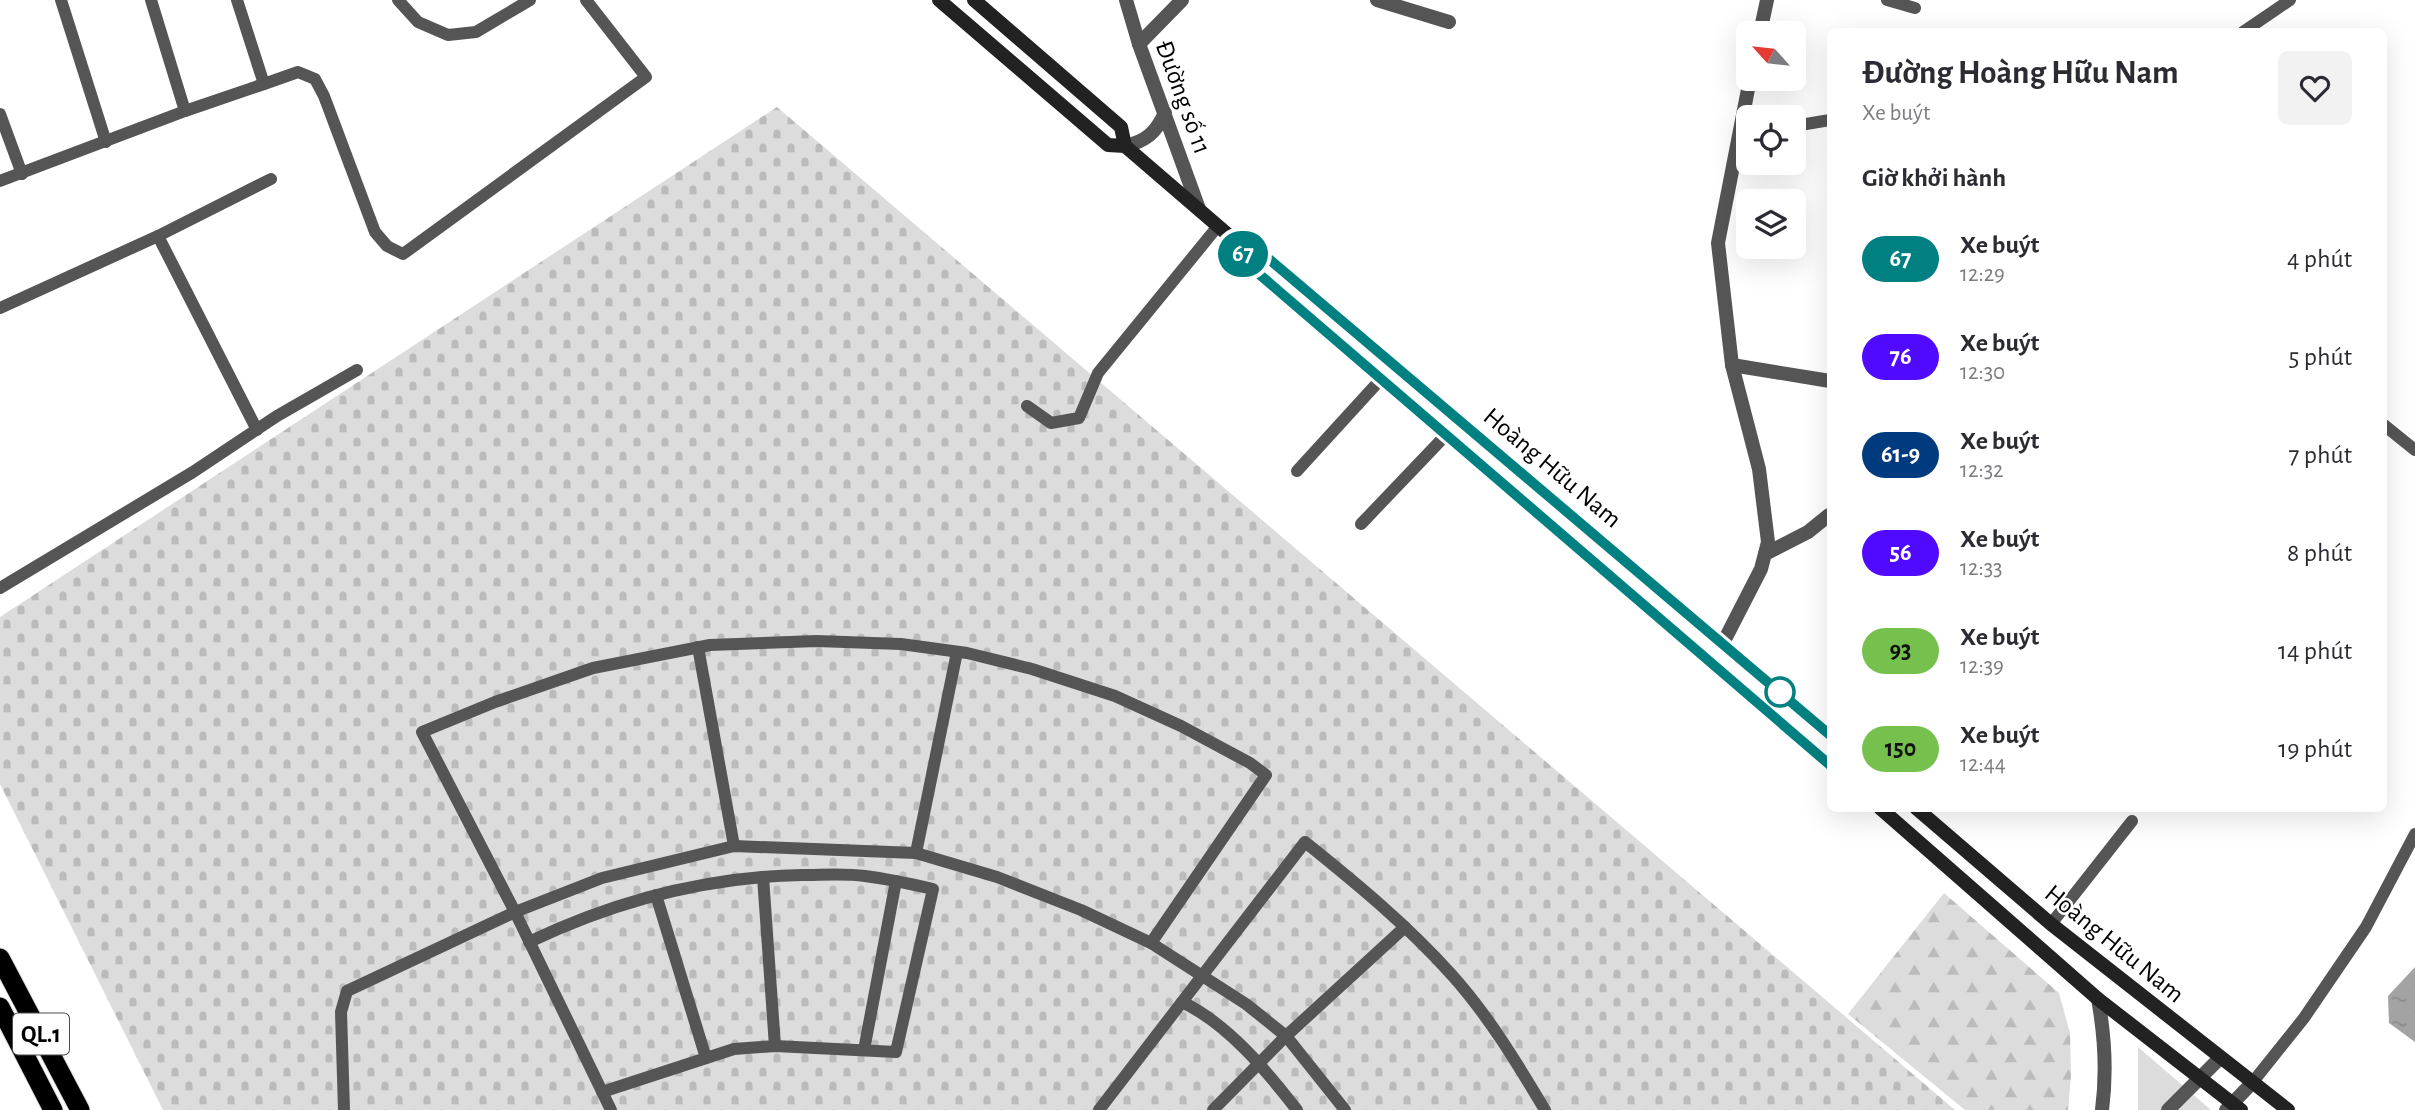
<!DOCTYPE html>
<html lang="vi">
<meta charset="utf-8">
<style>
:root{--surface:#fff;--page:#f2f2f3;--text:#2b2b33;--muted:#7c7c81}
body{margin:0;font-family:"Alegreya Sans",sans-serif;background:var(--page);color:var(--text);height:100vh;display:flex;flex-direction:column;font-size:26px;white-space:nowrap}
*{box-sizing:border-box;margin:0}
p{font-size:23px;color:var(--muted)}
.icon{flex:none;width:38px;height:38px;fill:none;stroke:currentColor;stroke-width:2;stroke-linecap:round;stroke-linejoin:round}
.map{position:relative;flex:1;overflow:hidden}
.drawer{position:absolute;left:1827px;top:28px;width:560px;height:784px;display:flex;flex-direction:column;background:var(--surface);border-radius:10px;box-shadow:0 7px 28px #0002}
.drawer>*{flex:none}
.badge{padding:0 14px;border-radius:23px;font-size:24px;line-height:46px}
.needle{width:46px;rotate:297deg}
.buttons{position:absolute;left:1736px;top:21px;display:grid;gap:14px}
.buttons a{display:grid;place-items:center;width:70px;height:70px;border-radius:10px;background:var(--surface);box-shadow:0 7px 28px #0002;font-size:35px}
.map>.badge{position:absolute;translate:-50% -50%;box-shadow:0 0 0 4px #fff}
h2{padding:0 35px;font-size:26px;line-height:63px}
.round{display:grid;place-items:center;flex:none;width:74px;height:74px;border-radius:10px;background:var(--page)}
.summary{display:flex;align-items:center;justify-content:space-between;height:119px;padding:0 35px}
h1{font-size:33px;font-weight:700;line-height:52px}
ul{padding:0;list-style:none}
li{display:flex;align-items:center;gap:21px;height:98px;padding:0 35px}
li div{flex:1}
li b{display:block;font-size:26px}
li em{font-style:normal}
li .badge{min-width:77px;font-weight:700;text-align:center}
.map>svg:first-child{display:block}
.grass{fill:#dcdcdc}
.forest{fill:url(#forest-firs)}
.cemetery{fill:url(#cemetery-stones)}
.water{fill:url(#water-ripples)}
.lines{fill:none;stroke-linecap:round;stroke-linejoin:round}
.trunk-casing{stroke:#dbdbdb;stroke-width:21}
.service{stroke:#555;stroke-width:12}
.minor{stroke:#555;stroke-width:14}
.tertiary{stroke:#555;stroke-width:14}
.secondary{stroke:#222;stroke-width:14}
.trunk{stroke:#000;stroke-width:19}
.line-casing{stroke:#fff;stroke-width:16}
.line{stroke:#008080;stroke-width:10}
.stop-dot{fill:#fff;stroke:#008080;stroke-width:3.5}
.labels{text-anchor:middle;stroke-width:5;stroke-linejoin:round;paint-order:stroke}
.shield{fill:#fff;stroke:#4c4c4c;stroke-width:2}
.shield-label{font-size:24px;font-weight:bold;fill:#000}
.street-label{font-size:26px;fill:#000;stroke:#fff}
</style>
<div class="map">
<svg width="2415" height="1110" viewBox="0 0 2415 1110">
<defs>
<pattern id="forest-firs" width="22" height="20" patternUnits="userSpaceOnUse" patternTransform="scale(1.75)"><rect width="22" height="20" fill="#dcdcdc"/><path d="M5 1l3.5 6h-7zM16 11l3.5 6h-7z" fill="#bbb"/></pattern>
<pattern id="cemetery-stones" width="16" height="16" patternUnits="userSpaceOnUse" patternTransform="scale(1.75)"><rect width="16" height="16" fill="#dcdcdc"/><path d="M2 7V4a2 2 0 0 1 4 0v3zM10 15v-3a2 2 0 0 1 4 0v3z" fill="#bbb"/></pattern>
<pattern id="water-ripples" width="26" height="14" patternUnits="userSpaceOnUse" patternTransform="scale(1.75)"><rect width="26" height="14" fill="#a3a3a3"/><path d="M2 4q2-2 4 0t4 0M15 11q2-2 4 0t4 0" fill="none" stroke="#8b8b8b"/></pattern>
</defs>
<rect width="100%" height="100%" fill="#fff"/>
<polygon class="grass" points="2138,1047 2211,1110 2138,1110"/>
<polygon class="forest" points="1944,893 2059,993 2070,1033 2071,1075 2068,1110 1965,1110 1848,1014"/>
<polygon class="cemetery" points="777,107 1955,1110 163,1110 0,784 0,617"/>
<polygon class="water" points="2415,967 2415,1042 2389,1023 2388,996"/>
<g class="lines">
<g class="trunk-casing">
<g id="trunk">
<polyline points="0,958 80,1110"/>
<polyline points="0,1007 53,1110"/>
</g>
</g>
<g class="service">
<polyline points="61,0 106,142"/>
<polyline points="151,0 185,111"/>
<polyline points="237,0 264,84 298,72 315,79 324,96 375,232 387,246 403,254 646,77 586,0"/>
<polyline points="398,0 418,22 448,35 476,32 530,0"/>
<polyline points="1887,0 1915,8"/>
<polyline points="2243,32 2290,0"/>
<polyline points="0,114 22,174"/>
<polyline points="1794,126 1830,120"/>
<polyline points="0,181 185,111 264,84"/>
<polyline points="158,236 257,430"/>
<polyline points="0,308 158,236 271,179"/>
<polyline points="1027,406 1051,423 1079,418 1098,373 1218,226"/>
<polyline points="2384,425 2415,450"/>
<polyline points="1297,471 1381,379"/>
<polyline points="1361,524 1445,436"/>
<polyline points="0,588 193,472 277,416 357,370"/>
<polyline points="698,647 734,846"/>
<polyline points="916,853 957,652"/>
<polyline points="763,877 775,1046"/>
<polyline points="656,895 706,1058"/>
<polyline points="2051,924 2132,821"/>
<path d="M529,942c86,-41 177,-65 272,-67 21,0 43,-2 64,1 23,3 46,8 68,13l-37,163 -121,-6 -41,3 -132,43"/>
<path d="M1182,1002c46,22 84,68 115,108"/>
<polyline points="864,1050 896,881"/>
<polyline points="2252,1083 2304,1018 2366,927 2415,834"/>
<polyline points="344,1110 341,1012 347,991 515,912 602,878 734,846 916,853 997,877 1081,910 1151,943 1246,1004 1286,1036 1345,1110"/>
<polyline points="611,1110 515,912 422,732 495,702 593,668 710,645 817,641 901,644 967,653 1032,669 1115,696 1181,726 1250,763 1266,775 1151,943"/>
<path d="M1099,1110l206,-268c51,41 102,83 146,132 37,41 66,89 94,136"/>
<polyline points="1213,1110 1286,1036 1405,927"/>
</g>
<g class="minor">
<polyline points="1377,0 1449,22"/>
<polyline points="1760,33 1767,0"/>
<polyline points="1139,44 1182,0"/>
<polyline points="1732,365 1830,381"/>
<polyline points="1765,554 1808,532 1829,515"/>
<polyline points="1723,643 1761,569 1768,542 1759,469 1732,365 1718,243 1750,79"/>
</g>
<g class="tertiary">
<polyline points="1126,0 1139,44 1199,209"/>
<path d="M1125,146c22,-5 31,-14 40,-33"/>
<path d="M2098,999c7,38 9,73 4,111"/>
<polyline points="2168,1110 2220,1058"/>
<polyline points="2226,1110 2252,1083"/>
</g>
<g class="secondary">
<polyline points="939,0 1108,145 1125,146 1240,245 1256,248 1830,735"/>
<polyline points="974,0 1121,127 1125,146"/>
<polyline points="1240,245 1245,262 1830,765"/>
<polyline points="1880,808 2098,999 2241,1110"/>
<polyline points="1916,808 2051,924 2288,1110"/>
</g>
<use href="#trunk" class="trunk"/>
</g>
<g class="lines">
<g class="line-casing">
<polyline id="line" points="1830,735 1256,248 1240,245 1245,262 1830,765"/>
</g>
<use href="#line" class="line"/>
</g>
<circle class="stop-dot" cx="1780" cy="692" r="14"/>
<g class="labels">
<rect class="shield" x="13" y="1013.5" width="56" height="41" rx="5"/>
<g class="shield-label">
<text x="41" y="1042">QL.1</text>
</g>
<g class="street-label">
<text transform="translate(1184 97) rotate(70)" y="9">Đường số 11</text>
<text transform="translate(1553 467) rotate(40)" y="9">Hoàng Hữu Nam</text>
<text transform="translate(2115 943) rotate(39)" y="9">Hoàng Hữu Nam</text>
</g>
</g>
</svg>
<div class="buttons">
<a><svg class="needle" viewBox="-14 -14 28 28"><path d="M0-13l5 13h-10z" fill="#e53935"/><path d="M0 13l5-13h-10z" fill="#7c7c81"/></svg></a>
<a><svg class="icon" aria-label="locate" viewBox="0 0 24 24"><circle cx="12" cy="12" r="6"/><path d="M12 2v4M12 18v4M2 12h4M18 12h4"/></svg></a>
<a><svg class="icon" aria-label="layers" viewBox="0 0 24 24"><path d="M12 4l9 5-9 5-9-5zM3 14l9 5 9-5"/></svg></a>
</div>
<b class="badge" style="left:1243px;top:254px;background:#008080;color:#fff">67</b>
<section class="drawer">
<div class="summary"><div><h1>Đường Hoàng Hữu Nam</h1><p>Xe buýt</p></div><a class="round"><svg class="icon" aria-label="heart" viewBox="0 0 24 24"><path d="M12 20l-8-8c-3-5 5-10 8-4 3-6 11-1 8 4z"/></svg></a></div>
<h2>Giờ khởi hành</h2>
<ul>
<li><span class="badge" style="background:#008080;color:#fff">67</span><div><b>Xe buýt</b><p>12:29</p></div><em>4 phút</em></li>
<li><span class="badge" style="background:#4f0aff;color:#fff">76</span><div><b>Xe buýt</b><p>12:30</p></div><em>5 phút</em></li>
<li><span class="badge" style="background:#003b80;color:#fff">61-9</span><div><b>Xe buýt</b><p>12:32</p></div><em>7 phút</em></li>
<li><span class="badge" style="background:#4f0aff;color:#fff">56</span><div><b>Xe buýt</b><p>12:33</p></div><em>8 phút</em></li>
<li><span class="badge" style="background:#76c04d;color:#111">93</span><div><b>Xe buýt</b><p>12:39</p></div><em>14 phút</em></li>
<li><span class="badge" style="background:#76c04d;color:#111">150</span><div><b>Xe buýt</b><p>12:44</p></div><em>19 phút</em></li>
</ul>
</section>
</div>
